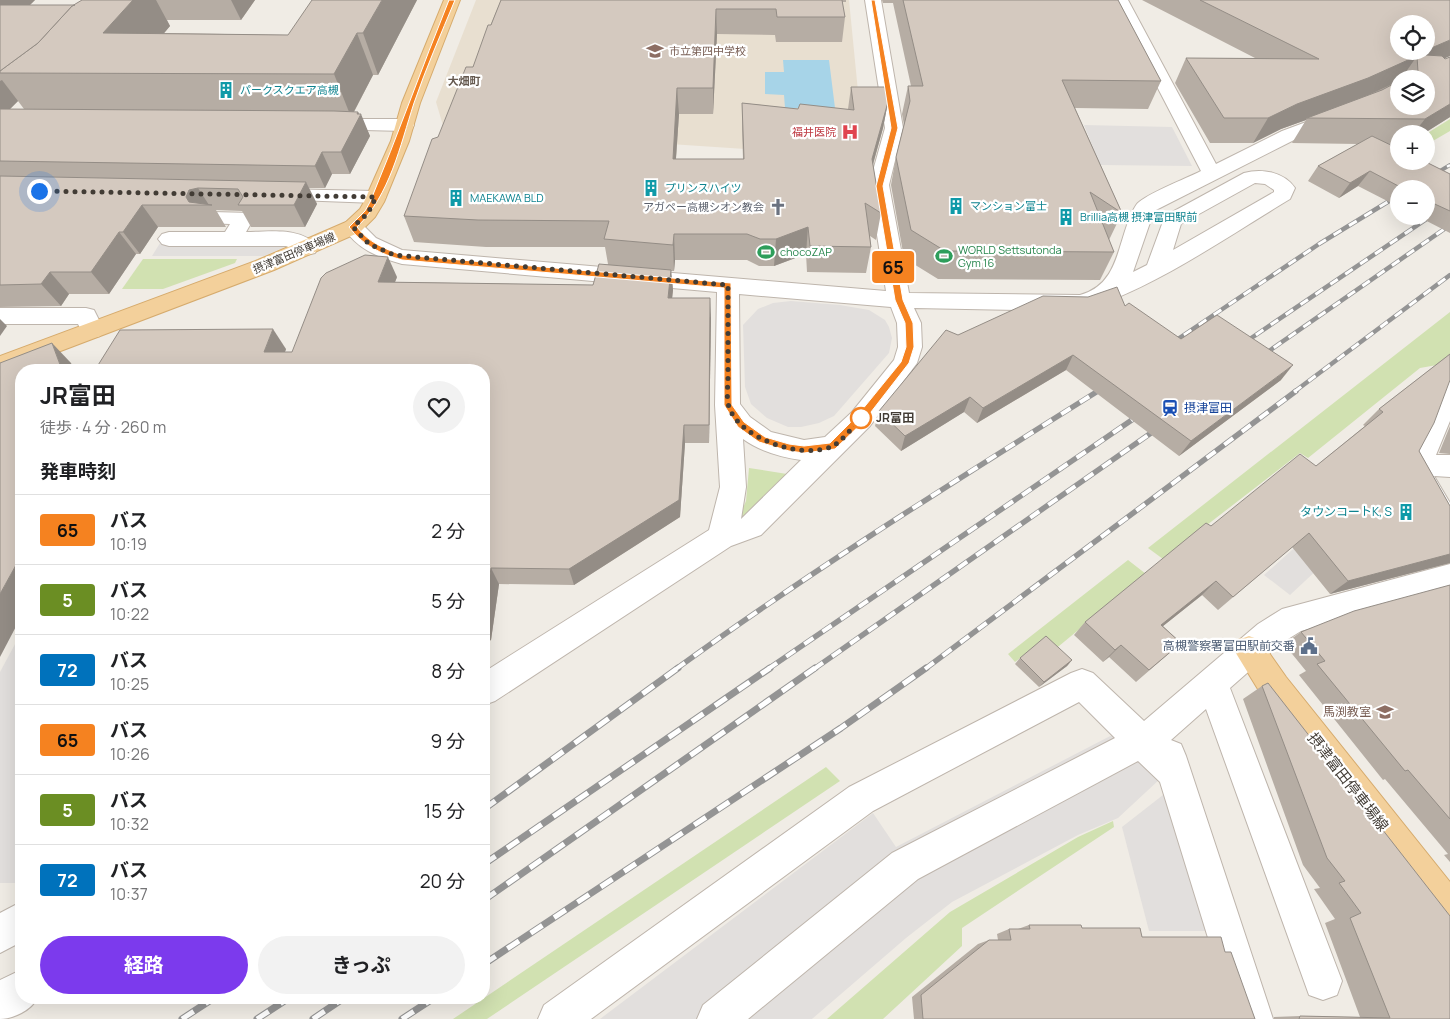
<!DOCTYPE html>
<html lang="ja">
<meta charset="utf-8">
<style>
:root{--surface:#fff;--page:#f2f2f2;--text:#202124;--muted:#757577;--line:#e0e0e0;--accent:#7c3aed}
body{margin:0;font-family:Manrope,"Noto Sans JP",sans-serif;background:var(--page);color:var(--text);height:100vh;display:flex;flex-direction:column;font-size:19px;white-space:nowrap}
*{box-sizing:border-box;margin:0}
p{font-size:16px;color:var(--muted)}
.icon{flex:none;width:28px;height:28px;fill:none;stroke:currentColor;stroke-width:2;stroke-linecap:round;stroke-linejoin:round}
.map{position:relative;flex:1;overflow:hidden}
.sheet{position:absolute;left:15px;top:364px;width:475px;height:640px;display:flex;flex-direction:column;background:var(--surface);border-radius:20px;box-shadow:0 5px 20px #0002}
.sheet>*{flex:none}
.badge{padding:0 10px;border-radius:4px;font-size:18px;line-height:32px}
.buttons{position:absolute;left:1390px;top:15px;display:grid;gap:10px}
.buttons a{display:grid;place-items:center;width:45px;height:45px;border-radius:50%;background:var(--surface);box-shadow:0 5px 20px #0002;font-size:25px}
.you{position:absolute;width:25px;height:25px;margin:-12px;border:4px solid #fff;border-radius:50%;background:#1a73e8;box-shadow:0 0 0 8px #1a73e833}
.map>.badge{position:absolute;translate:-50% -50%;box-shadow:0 0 0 2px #fff}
h2{padding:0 25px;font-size:19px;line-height:45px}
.round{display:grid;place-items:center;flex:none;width:52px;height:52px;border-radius:26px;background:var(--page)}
.overview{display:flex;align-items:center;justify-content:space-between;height:85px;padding:0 25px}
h1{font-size:24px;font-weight:700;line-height:38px}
.cta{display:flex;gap:10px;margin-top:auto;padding:10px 25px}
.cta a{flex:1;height:58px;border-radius:30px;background:var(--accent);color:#fff;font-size:20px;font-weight:700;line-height:58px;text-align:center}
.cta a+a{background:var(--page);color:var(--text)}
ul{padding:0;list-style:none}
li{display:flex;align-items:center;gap:15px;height:70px;padding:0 25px;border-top:1px solid var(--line)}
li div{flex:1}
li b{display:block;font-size:19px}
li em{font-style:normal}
li .badge{min-width:55px;font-weight:700;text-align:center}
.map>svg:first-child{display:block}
.education{fill:#e8dfd0}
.green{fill:#d1e1b1}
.parking{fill:#e2dfdd}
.water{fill:#a7d4e8}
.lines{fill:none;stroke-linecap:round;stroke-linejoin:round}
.minor-casing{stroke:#beb5ac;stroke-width:2}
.major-casing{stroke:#d6ab6d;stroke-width:2}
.minor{fill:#fff;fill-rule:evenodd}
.major{fill:#f3d09b;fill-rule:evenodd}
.rail-far3-casing{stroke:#949494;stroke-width:4}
.rail-far2-casing{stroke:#949494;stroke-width:4.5}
.rail-far1-casing{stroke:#949494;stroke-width:5.5}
.rail-casing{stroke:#949494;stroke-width:7}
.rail-far3{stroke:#fff;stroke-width:2.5;stroke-dasharray:7;stroke-linecap:butt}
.rail-far2{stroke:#fff;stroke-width:3;stroke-dasharray:9;stroke-linecap:butt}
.rail-far1{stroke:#fff;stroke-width:4;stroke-dasharray:11;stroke-linecap:butt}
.rail{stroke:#fff;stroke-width:5;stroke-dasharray:14;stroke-linecap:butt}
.wall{fill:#b6ada4;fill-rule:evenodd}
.shaded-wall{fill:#948d86}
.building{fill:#d4c9bf;stroke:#948d86;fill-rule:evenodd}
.line{fill:#f58220;stroke:#fff}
.walk{stroke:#423c35;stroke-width:5;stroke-dasharray:0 9}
.stop-dot{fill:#fff;stroke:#f58220;stroke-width:2.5}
.labels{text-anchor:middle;stroke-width:4.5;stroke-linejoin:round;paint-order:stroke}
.far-education-label{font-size:11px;fill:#785e54;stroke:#fff;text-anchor:start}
.far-neighbourhood-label{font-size:11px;font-weight:bold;fill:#64584e;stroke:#fff}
.far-culture-label{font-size:11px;fill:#0d838f;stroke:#fff;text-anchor:start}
.far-health-label{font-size:11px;fill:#be3a42;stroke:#fff;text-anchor:end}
.far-worship-label{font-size:11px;fill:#5b616d;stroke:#fff;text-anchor:end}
.far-leisure-label{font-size:11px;fill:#27864d;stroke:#fff;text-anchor:start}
.far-street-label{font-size:11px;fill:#423c35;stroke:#fff}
.transit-label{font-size:12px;fill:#164399;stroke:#fff;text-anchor:start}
.stop-label{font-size:12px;font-weight:bold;fill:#423c35;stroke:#fff;text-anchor:start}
.culture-label{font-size:12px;fill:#0d838f;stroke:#fff;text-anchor:end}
.service-label{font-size:12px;fill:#4e5e75;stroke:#fff;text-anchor:end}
.education-label{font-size:12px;fill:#785e54;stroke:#fff;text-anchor:end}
.near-street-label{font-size:15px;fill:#423c35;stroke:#fff}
</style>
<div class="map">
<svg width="1450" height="1019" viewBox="0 0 1450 1019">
<rect width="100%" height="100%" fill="#f0ece5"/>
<polygon class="education" points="476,0 849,0 862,132 776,151 444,129 436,102"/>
<g class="green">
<polygon points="1450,119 1450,131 1426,145 1426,134"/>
<polygon points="143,259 237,259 235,263 163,289 122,289"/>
<polygon points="1450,312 1450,355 1437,365 1420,368 1308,458 1300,453 1163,559 1148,548"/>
<polygon points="749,468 787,474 742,521 739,517 746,501"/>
<polygon points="1128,560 1146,574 1053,651 1042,641 1015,662 1008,654"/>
<polygon points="826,767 840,781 487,1019 453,1019"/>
<polygon points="1113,821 1114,827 962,928 962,946 883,1019 827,1019 950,912 1078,837"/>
</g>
<g class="parking">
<polygon points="1084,125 1172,127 1192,166 1100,165"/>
<polygon points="165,235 287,246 264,256 152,256"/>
<polygon points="791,301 840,305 869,310 885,320 889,327 892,338 889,353 834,416 819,423 801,427 788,427 767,418 751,404 745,387 743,325 758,309 773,303"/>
<polygon points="1340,507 1380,511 1290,595 1264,575"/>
<polygon points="21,633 21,883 0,883 0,672"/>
<polygon points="1116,733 1160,779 1118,818 1078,835 952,902 906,938 812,1019 600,1019 873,813 896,847"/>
<polygon points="1172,788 1232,931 1149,931 1122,827"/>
</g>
<polygon class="water" points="783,60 829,60 835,108 785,108 784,95 765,94 765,72 784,72"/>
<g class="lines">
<g class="minor-casing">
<g id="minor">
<path d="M865,0h16l22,128 -14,57 20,108 171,2c38,-10 37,-49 51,-80 2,-4 4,-10 8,-13 14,-11 44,-22 62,-31l-89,-171h16l88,164 66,-33 70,-26 47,-22v12l-35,18 -68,26 -142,72 -21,61 14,-7 18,-49 79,-43c18,-5 40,-1 51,15l-5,11c-65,39 -138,91 -210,112l-166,-3 7,15 1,24 -5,16 -47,63 -109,109 -30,11 -236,155 -11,4v-33l225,-142 11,-43 -5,-82 2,-113 -315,-28c-25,-7 -45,-15 -59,-37l3,-5 7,-2 7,2 16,16 26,12 484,41 -17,-106 16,-57zM1255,183l10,1 9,6v2l-101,58 8,-26zM739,294l152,13 6,16 1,24 -4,13 -42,52 -27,25 -21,3 -33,-8 -21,-15 -10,-13zM743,439c16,12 38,18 58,21l-60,59 5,-32z"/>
<polygon points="329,119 405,119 412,121 414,125 412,129 405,131 322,129 320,125 322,121"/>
<polygon points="276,189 376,191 383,193 386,197 383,201 376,203 269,199 266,195 269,191"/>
<path d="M212,212l39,1 3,5 -8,14c22,0 58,-6 72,16l-3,5 -8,2 -21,-9h-117l-7,-2 -4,-5 4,-5 7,-2h56l5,-8 -25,-1 -3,-5 3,-5z"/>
<polygon points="0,308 86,308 94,310 104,330 100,336 92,338 84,336 78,324 0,324"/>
<polygon points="1450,375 1450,421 1436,455 1450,455 1450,477 1434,476 1450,503 1450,540 1440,536 1403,465 1418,439 1438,384 1441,378"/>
<polygon points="1450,564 1450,590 1301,631 1280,644 1230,688 1342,981 1337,995 1323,1000 1309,995 1206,709 1171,740 1181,744 1186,756 1273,1019 1233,1019 1160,782 1138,761 918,879 748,1019 697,1019 703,1005 892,853 1115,738 1079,702 873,811 591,1019 538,1019 544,1005 849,787 1071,673 1082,669 1093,673 1144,721 1258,624 1282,609"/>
<polygon points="21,902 21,942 0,953 0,913"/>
<path d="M21,970v28h16c-5,12 -24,21 -37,21v-39z"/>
</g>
</g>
<g class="major-casing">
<g id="major">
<polygon points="444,0 460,0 420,103 409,141 384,202 375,217 360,232 274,270 0,374 0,356 258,260 346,222 360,209 364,202 391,141 402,103"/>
<polygon points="1249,636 1260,640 1286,677 1450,882 1450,931 1437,925 1264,699 1234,650 1238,640"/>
</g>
</g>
<use href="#minor" class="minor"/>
<use href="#major" class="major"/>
<g class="rail-far3-casing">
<polyline id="rail-far3" points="1435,174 1450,165"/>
</g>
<g class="rail-far2-casing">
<g id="rail-far2">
<polyline points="1409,189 1438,172"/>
<polyline points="1169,345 1319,244 1399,195"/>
<polyline points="1241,345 1450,203"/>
<polyline points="1259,358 1450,225"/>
<polyline points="1096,392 1108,385"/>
<polyline points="1294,392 1450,275"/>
</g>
</g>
<g class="rail-far1-casing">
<g id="rail-far1">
<path d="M676,669c136,-99 279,-188 422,-278"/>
<polyline points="768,669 1142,413"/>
<polyline points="814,669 1161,426"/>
<polyline points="925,669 1296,391"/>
</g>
</g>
<g class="rail-casing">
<g id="rail">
<polyline points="484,809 678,668"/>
<polyline points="484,864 770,668"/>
<polyline points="484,900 815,668"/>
<polyline points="484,964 841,728 926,668"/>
<polyline points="182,1019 214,998"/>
<polyline points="257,1019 289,998"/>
<polyline points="313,1019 344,998"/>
<polyline points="402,1019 434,998"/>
</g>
</g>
<use href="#rail-far3" class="rail-far3"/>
<use href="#rail-far2" class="rail-far2"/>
<use href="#rail-far1" class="rail-far1"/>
<use href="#rail" class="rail"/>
</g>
<g class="wall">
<path d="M0,0h35l-5,5h45l7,-5h173l-14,20h-74l3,6 -6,7 124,2 129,-35 -39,75h-5l-19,37h4l12,24 -20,38h-18l-7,14h-16l8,16 -12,23h-54l-9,-16 -26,-1 10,17h-68l-18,27h-4l-27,40h-40l-8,12 -61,1zM18,101l6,8h-14z"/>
<polygon points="501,0 846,0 846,2 842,2 845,17 842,42 776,42 775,35 717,34 713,114 679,114 676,159 743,159 742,129 742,103 798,109 848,109 851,87 888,102 883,128 873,165 881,213 876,240 870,236 871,247 866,273 807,272 806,254 774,266 759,266 747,260 675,260 674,271 671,271 673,290 672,298 711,318 709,443 685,443 680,517 574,585 499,584 491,640 484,370 95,370 286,349 285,352 292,352 397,277 395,282 593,285 608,264 605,247 486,247 414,242 404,216 438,137 473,67"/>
<polygon points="882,0 1118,0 1161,81 1148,109 1075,108 1122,213 1109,240 1114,252 1100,280 938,279 904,258 891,185 896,157 904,125 902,114 908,86 911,86 893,3 883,3"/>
<path d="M1142,0h308l-5,59 5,-2v60l-27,17h-24v10h-12l63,30v59l-33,-17h9v-27h-27v18l-41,-21 -19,12 -31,-17 10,-15 40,-22 -66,-1 14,-23 -25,9 -28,14h-43l-35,-60 11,-25h69zM1399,79h27l-27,27z"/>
<polygon points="1125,306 1181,339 1281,380 1179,456 1066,370 977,423 964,412 901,451 875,426 879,411 958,335"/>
<polygon points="1450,354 1419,451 1450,506 1450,563 1330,594 1292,547 1218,610 1202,595 1163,626 1181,643 1136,682 1109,657 1103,662 1074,635 1085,622 1211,526 1316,466 1365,426 1363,425 1379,409"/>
<polygon points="1450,426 1450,454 1439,453"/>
<polygon points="1450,585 1450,862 1444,855 1448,854 1385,779 1383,780 1299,675 1306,671 1284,644 1301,632"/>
<polygon points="1020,658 1072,660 1067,666 1039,687 1015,664"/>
<polygon points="1262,686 1450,1019 1274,1019 1274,1017 1300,1016 1360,1017 1325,923 1335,919 1314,889 1320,888 1303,865 1243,699"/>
<polygon points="1029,925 1082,928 1142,937 1225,952 1255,1019 914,1019 912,997 978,944 989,940 998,940 997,934 1009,929 1018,929"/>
</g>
<g class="shaded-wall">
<polygon points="0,0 35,0 8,26 0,14"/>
<polygon points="133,0 156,0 170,26 131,73 103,33"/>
<polygon points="231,0 255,0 241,20"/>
<polygon points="382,0 417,0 378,75 363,33"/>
<polygon points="716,9 717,34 713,114 713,88"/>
<polygon points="357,33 373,75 351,117 334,74"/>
<polygon points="1450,40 1450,56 1418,71 1429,49"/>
<polygon points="1417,56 1401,79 1399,79 1399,81 1351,103 1307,118 1306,120 1281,129 1253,143 1268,118 1297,104"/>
<polygon points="2,80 18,101 3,116 0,112 0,81"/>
<polygon points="677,88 679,114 674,186 673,159"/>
<polygon points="888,102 883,128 867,185 872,159"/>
<polygon points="1450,104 1450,117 1423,134 1413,134 1425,119"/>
<polygon points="358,112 360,116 361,114 370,136 350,174 341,152"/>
<polygon points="322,152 332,174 325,188 315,166"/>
<polygon points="1370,171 1358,186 1339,198 1350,183"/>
<polygon points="306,182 317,204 305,227 294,205"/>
<polygon points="198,188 209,205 191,205 186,197 189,190"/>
<polygon points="142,205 158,227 140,254 123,232"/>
<polygon points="808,227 806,254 774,266 776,239"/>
<polygon points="119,232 136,254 109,294 91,272"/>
<polygon points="674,234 675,260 674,271 673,245"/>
<polygon points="388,257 397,277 387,302 378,282"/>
<polygon points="671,270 673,290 670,318 668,298"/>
<polygon points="50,272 69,294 61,306 41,284"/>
<polygon points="710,298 711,318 709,443 709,425"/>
<polygon points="0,319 7,326 0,336"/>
<polygon points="273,329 286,349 278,370 264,352"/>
<polygon points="52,343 71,363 74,370 62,370"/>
<polygon points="1073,355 1066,370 977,423 983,408"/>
<polygon points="1293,365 1281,380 1179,456 1191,441"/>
<polygon points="970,397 964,412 901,451 905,436"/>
<polygon points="684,425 685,443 680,517 574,585 569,569"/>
<polygon points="1450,554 1450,563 1330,594 1348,581"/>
<polygon points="21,556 21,617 0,657 0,594"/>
<polygon points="491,568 499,584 491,640 484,645 484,616"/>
<polygon points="1216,581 1202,595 1148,638 1161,625"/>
<polygon points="1121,645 1109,657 1103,662 1115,650"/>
<polygon points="1072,660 1067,666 1039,687 1044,682"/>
</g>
<g class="building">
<polygon points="82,0 133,0 103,33 288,35 312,0 382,0 363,33 357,33 334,74 0,73 0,71 38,43 72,6"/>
<polygon points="501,0 842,0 845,17 777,17 776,9 716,9 713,88 677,88 673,159 744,159 742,103 798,109 800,104 854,110 851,87 885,87 888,102 872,159 881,213 865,203 871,247 810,246 808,227 776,239 760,239 747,234 674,234 673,245 604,239 609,221 478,220 404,216 432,139 438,137 466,67 473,67 488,25 491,25"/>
<polygon points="903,0 1118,0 1161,81 1062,80 1122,213 1090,192 1114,252 945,251 911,230 896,157 910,101 908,86 923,86"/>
<path d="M1200,0h250v40l-21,9 -3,6 16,1 3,3 5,-2v47l-25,15 -118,-1 75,-28 17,-9v25h27v-27h-22l14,-7 -1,-16 -49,22 -71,26 -29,14h-44l-38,-60 133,1zM1399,24h27v27h-27z"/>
<polygon points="0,5 75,5 72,6 38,43 0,71"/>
<polygon points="0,109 334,111 358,112 357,114 361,114 341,152 322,152 315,166 0,161"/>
<polygon points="1372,136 1399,149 1399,161 1424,161 1450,174 1450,211 1426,200 1426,189 1404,189 1370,171 1350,183 1318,166"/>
<polygon points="0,176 306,182 294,205 238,205 243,197 238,189 198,188 189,190 186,197 189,202 212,205 142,205 123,232 119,232 91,272 50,272 41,284 0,285"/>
<polygon points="365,255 388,257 378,282 593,285 599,264 671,270 668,298 710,298 709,425 684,425 679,500 569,569 491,568 484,616 484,370 95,370 120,330 273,329 264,352 292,352 321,278 326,273"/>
<polygon points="1117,287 1125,306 1129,303 1181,339 1217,315 1293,365 1191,441 1073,355 983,408 970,397 905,436 879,411 946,330 958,335 1043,296 1088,297"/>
<polygon points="52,343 62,370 21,370 21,556 0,594 0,363"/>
<polygon points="1450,354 1450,380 1434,423 1419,451 1450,506 1450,554 1348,581 1309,533 1233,597 1216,581 1161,625 1181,643 1149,670 1121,645 1115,650 1085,622 1206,523 1211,526 1300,454 1316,466 1383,412 1379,409"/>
<polygon points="1450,585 1450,819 1408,770 1405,771 1317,664 1325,661 1301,632 1354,611"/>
<polygon points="1046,636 1072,660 1044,682 1020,658"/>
<polygon points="1268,683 1450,916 1450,1019 1299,1019 1300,1016 1390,1018 1350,918 1361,913 1339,883 1345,881 1327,858 1262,686"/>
<polygon points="1029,925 1081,925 1082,928 1140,928 1142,937 1221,937 1225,952 1231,952 1255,1019 923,1019 921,995 989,940 1011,940 1009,929 1030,929"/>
</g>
<path class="line" d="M449,0h6c-14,34 -29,68 -41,103 -14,43 -24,92 -57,124 11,15 28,22 45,28l329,28 1,122 12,17 21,15 24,7 15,2 26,-3 27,-27 44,-54 5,-15 -1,-24 -10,-23 -19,-114 15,-58 -20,-128h4l23,128 -15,58 20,114 10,23 1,24 -5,16 -45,58 -29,28 -31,4 -15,-2 -30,-9 -21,-15 -14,-22v-117l-322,-28c-21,-6 -40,-15 -53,-33l16,-16 5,-9c28,-67 52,-135 79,-202z"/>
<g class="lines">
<path class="walk" d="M39,191l337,6 -8,16 -15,14 16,17 25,11 334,30c0,31 0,61 0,92 0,9 -2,21 1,30 11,32 72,52 102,40 10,-4 22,-21 30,-29"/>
</g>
<defs>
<g id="school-bare" transform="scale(1.35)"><path d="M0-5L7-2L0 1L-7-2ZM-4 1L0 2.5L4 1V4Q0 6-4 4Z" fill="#8d6e63" stroke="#fff" stroke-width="2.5" paint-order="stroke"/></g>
<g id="building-bare" transform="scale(1.35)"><path d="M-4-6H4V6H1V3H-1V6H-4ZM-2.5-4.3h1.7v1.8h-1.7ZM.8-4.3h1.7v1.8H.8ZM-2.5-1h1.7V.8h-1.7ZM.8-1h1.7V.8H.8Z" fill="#0f9aa8" stroke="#fff" stroke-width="2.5" paint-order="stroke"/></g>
<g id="hospital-bare" transform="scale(1.35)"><path d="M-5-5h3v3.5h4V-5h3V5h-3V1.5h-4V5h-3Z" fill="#e0444e" stroke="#fff" stroke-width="2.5" paint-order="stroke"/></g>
<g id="church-bare" transform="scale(1.35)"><path d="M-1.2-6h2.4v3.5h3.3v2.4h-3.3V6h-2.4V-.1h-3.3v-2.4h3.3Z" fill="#6b7280" stroke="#fff" stroke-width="2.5" paint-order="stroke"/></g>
<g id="stadium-bare" transform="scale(1.35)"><path d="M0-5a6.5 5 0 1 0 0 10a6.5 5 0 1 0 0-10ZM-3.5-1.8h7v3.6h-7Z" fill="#2e9e5b" stroke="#fff" stroke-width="2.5" paint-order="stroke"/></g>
<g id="station-bare" transform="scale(1.35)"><path d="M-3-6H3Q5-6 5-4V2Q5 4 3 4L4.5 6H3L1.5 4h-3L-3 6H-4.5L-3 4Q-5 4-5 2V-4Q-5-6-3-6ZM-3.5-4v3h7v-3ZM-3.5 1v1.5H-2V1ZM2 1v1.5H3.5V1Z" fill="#1a4fb4" stroke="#fff" stroke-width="2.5" paint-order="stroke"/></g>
<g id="civic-bare" transform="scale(1.35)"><path d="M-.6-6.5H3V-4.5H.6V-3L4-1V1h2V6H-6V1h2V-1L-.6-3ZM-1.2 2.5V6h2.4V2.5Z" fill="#5c6f8a" stroke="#fff" stroke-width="2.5" paint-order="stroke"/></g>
</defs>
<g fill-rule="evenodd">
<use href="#school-bare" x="655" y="51"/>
<use href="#building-bare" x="226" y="90"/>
<use href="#hospital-bare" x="850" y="132"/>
<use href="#building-bare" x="651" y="188"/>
<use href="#building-bare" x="456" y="198"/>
<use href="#building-bare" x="956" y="206"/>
<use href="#church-bare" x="778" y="207"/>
<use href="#building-bare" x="1066" y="217"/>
<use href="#stadium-bare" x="766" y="252"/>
<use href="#stadium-bare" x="944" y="256"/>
<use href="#station-bare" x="1170" y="408"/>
<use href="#building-bare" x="1406" y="512"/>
<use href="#civic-bare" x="1309" y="646"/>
<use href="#school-bare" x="1385" y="712"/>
</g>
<circle class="stop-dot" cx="861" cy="418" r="10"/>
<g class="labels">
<g class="far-education-label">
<text x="669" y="55">市立第四中学校</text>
</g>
<g class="far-neighbourhood-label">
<text x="464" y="85">大畑町</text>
</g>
<g class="far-culture-label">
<text x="240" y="94">パークスクエア高槻</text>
<text x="665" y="192">プリンスハイツ</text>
<text x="470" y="202">MAEKAWA BLD</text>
<text x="970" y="210">マンション富士</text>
<text x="1080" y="221">Brillia高槻 摂津富田駅前</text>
</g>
<g class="far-health-label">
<text x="836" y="136">福井医院</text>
</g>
<g class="far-worship-label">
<text x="764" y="211">アガペー高槻シオン教会</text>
</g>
<g class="far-leisure-label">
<text x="958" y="254">WORLD Settsutonda<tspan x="958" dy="13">Gym 16</tspan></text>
<text x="780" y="256">chocoZAP</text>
</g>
<g class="far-street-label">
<text transform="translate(294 253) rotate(-23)" y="4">摂津富田停車場線</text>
</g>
<g class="transit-label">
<text x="1184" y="412">摂津富田</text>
</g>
<g class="stop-label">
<text x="876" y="422">JR富田</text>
</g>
<g class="culture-label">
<text x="1392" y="516">タウンコートK, S</text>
</g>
<g class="service-label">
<text x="1295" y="650">高槻警察署富田駅前交番</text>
</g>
<g class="education-label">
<text x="1371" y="716">馬渕教室</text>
</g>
<g class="near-street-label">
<text transform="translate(1348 782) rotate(52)" y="5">摂津富田停車場線</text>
</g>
</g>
</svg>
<div class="buttons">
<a><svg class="icon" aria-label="locate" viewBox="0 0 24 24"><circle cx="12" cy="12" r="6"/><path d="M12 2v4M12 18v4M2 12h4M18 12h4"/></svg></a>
<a><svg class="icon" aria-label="layers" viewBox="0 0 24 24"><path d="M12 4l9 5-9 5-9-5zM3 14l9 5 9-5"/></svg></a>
<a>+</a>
<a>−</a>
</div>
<div class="you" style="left:39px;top:191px"></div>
<b class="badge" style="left:893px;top:267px;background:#f58220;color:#111">65</b>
<section class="sheet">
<div class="overview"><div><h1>JR富田</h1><p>徒歩 · 4 分 · 260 m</p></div><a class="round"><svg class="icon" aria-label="heart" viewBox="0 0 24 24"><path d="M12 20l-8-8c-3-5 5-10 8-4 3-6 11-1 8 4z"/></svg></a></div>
<h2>発車時刻</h2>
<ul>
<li><span class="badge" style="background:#f58220;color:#111">65</span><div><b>バス</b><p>10:19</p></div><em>2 分</em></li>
<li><span class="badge" style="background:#6b8e23;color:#fff">5</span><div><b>バス</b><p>10:22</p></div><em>5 分</em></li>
<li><span class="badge" style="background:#0072bc;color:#fff">72</span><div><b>バス</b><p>10:25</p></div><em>8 分</em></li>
<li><span class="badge" style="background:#f58220;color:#111">65</span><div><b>バス</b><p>10:26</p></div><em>9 分</em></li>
<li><span class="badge" style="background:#6b8e23;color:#fff">5</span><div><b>バス</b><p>10:32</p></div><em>15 分</em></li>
<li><span class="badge" style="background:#0072bc;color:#fff">72</span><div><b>バス</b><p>10:37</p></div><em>20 分</em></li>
</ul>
<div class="cta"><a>経路</a><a>きっぷ</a></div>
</section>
</div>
